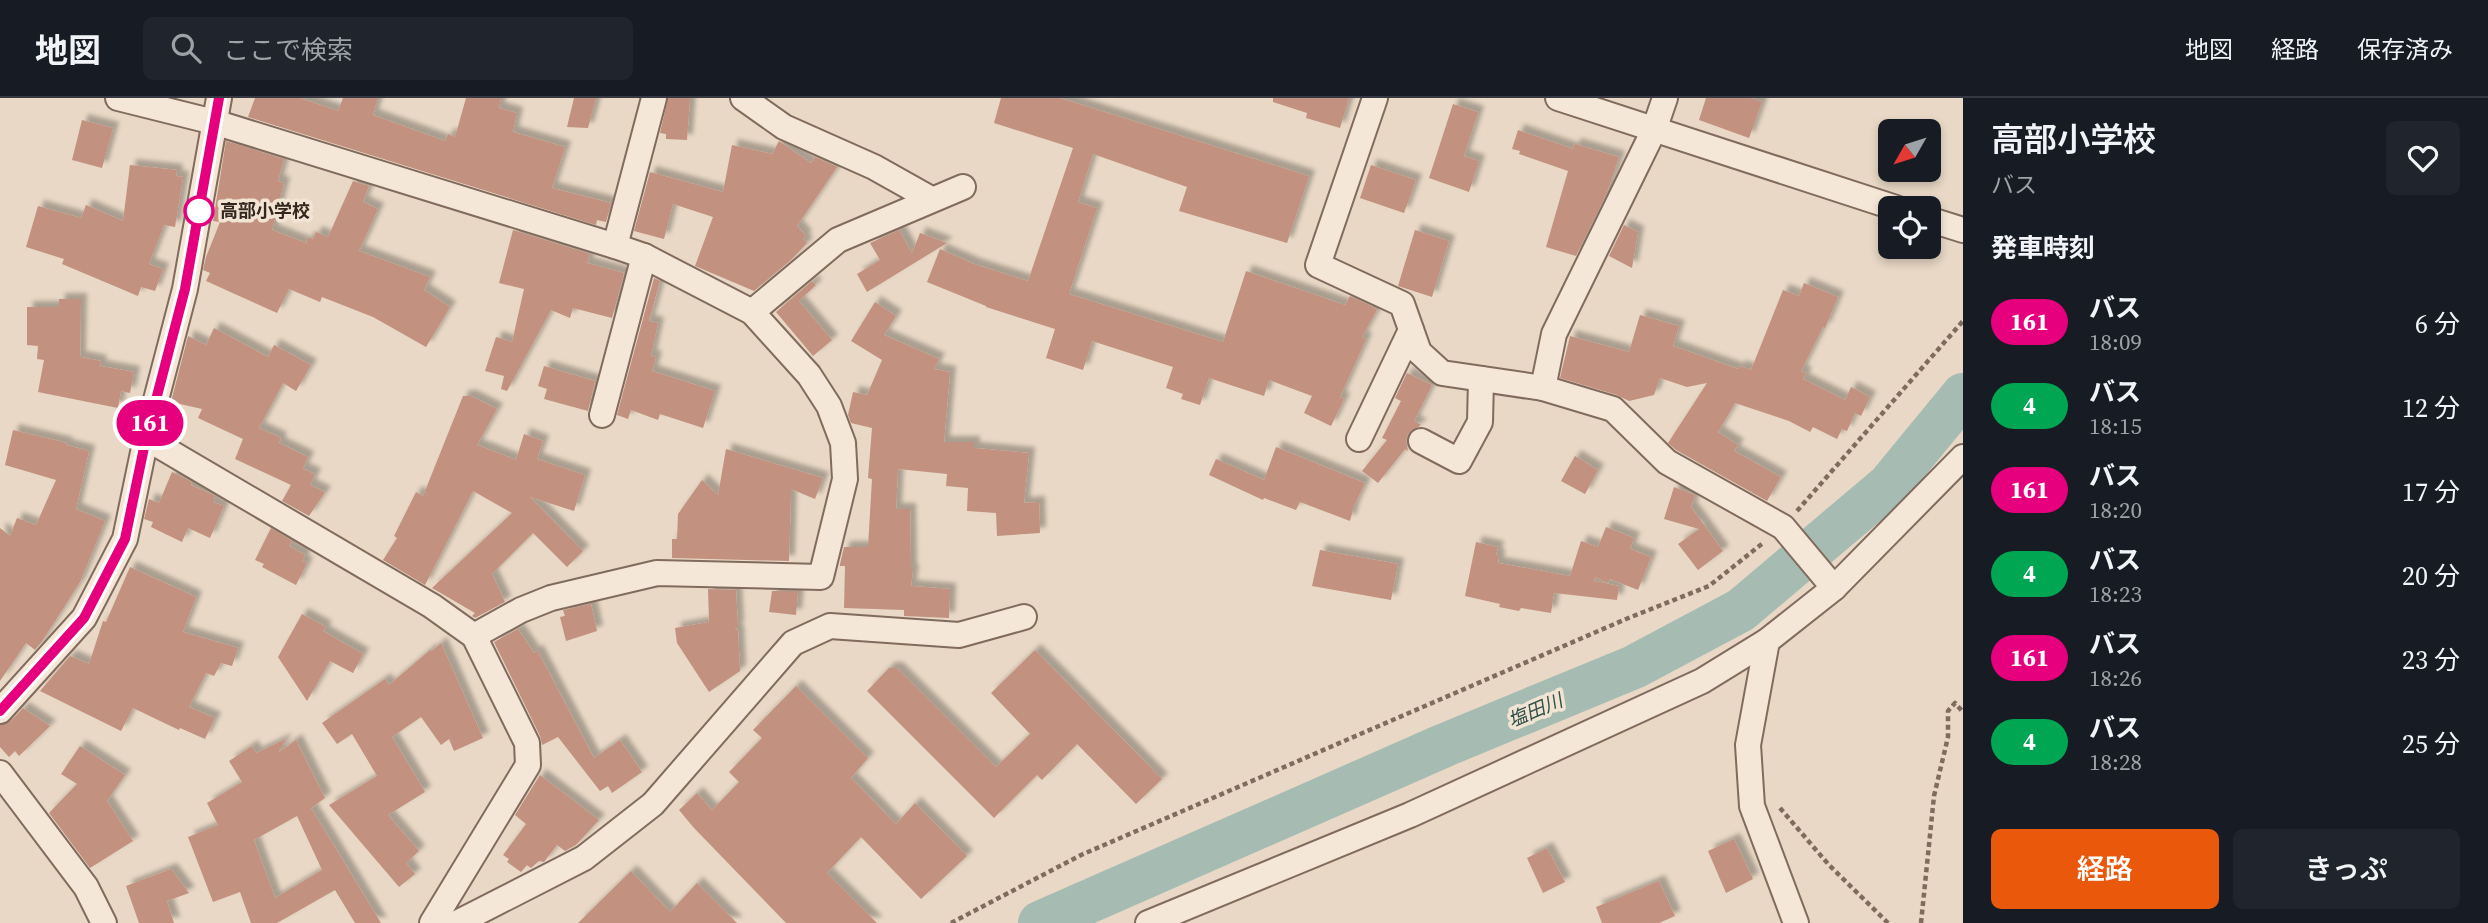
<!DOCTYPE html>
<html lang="ja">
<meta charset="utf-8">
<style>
:root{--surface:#171b24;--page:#20242c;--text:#f1f3f6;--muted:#9ea1a6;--line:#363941;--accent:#ea580c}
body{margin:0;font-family:"Source Serif 4","Noto Sans JP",serif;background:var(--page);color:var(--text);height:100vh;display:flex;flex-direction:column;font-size:26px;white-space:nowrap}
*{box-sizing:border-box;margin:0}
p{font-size:23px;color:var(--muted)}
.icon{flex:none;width:38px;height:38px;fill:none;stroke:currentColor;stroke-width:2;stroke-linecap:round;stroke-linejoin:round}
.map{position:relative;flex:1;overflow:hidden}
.drawer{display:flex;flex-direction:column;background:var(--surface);width:525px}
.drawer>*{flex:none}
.badge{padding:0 14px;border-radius:23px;font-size:24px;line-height:46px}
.needle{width:46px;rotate:231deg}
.tools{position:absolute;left:1878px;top:21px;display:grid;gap:14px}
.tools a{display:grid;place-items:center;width:63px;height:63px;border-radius:10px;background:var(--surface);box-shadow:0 4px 10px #0003;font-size:35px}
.map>.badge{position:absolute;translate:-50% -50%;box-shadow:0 0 0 4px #fff}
h2{padding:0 28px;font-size:26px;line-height:63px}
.round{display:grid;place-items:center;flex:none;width:74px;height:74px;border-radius:10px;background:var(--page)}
.head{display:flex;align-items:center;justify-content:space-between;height:119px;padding:0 28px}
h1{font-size:33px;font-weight:600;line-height:52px}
.cta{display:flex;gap:14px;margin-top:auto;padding:14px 28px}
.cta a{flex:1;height:80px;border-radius:10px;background:var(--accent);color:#fff;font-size:28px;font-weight:600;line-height:80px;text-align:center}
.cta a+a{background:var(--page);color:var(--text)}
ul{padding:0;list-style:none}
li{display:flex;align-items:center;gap:21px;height:84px;padding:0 28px}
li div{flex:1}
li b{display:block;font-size:26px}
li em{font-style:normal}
li .badge{min-width:77px;font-weight:700;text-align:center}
header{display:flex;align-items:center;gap:42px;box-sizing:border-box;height:98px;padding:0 35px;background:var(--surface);border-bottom:2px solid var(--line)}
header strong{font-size:33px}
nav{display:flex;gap:38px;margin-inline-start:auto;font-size:24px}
.search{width:490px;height:63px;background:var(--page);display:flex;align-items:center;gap:18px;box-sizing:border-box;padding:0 24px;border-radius:10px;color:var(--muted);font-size:26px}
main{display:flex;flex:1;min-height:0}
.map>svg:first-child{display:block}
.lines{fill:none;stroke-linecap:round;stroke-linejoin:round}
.river{stroke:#a6bcb2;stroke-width:44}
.building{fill:#c2917f;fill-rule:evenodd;filter:url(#shadow)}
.street-casing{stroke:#816b5d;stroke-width:28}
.path{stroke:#816b5d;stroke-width:4.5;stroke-dasharray:5 3.5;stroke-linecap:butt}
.street{stroke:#f4e7d7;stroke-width:24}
.line-casing{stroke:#fff;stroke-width:16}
.line{stroke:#e6007e;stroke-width:10}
.stop-dot{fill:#fff;stroke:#e6007e;stroke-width:3.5}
.labels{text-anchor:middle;stroke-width:7;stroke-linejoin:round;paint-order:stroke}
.stop-label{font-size:18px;font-weight:bold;fill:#33261f;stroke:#f1e4d3;text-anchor:start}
.water-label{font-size:19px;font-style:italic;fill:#30514a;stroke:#f1e4d3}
</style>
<header>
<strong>地図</strong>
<div class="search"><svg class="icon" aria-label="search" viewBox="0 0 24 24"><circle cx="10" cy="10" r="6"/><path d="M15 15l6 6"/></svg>ここで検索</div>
<nav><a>地図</a><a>経路</a><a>保存済み</a></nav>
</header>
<main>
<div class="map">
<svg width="1963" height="825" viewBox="0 0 1963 825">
<defs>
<filter id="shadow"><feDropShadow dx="6" dy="-6" stdDeviation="2" flood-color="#0004"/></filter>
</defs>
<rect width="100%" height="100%" fill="#e8d8c5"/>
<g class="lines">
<polyline class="river" points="1040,825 1445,647 1634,569 1741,512 1889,387 1963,297"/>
</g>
<g class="building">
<polygon points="255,0 300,0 338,13 343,0 378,0 373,17 445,43 448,36 455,39 466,0 501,0 499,10 517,15 513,34 565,49 552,90 611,105 606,124 597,122 596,127 248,19"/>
<polygon points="574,0 596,0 588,30 567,29"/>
<polygon points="668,0 690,0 687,42 666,41 666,36 660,35"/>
<polygon points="1001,0 1060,0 1309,78 1287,145 1179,113 1187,89 1093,56 1078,104 1097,110 1069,196 1223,244 1246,173 1345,207 1350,198 1371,208 1377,212 1362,239 1366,241 1340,299 1344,301 1331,328 1304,315 1312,298 1269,282 1264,298 1209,280 1200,307 1181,301 1183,296 1166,290 1173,269 1092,243 1083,272 1046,260 1055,231 986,209 986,208 927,184 940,151 974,166 1028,183 1073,50 994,25"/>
<polygon points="1273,0 1349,0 1340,30 1306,20 1307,15 1273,4"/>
<polygon points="1706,0 1751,0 1762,4 1749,40 1699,22"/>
<polygon points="1453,6 1478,14 1464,58 1479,63 1469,94 1429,80"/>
<polygon points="82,22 113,30 102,70 72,62"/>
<polygon points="1518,32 1573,51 1575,46 1619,59 1607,95 1576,158 1546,149 1568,73 1519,56 1520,53 1512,51"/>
<polygon points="226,43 284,61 278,83 284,85 272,132 306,145 308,139 313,141 316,134 328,139 353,83 369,88 363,104 378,111 359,153 430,179 424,192 450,209 426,249 373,219 322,199 320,204 289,191 277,215 206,183 210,175 203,172 206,159 220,124 213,123"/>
<polygon points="779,43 811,65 815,59 837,69 797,128 806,138 803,141 807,145 791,162 754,193 695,168 713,119 673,106 664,141 634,133 650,74 723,94 732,47 772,56"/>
<polygon points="130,67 177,72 176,78 183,79 175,129 164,127 149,166 163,171 155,193 141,189 138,198 62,166 64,161 26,149 38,108 81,120 86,107 123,123"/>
<polygon points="1371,67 1416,82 1404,115 1360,100"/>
<polygon points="1624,127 1638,134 1632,170 1609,158"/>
<polygon points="513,132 590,156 587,165 624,175 612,220 573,210 570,220 551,212 507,293 501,291 504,278 485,273 496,239 512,244 524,191 499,185"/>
<polygon points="899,132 912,155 920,135 947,145 867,194 857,176 880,162 870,145"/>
<polygon points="1415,132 1449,143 1432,199 1398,188"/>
<polygon points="654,180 660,183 649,223 658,225 651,258 656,259 652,273 715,293 703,330 660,316 658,322 631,312 628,321 617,317"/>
<polygon points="812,183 816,187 799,203 832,242 813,258 776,214"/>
<polygon points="1804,185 1838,199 1825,230 1823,229 1801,273 1806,275 1803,281 1845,302 1851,289 1870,299 1861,318 1855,315 1847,333 1842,331 1837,341 1813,329 1810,334 1789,323 1735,305 1718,334 1738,347 1734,353 1781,379 1767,403 1676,352 1668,345 1707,285 1687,289 1660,280 1654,297 1629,303 1617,297 1560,280 1570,238 1629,254 1640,217 1679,228 1673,248 1738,271 1740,268 1751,272 1783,192 1799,198"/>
<polygon points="59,201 81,201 80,259 101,263 100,268 134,274 130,295 121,293 118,310 38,294 44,262 37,261 38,248 27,247 27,209 59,209"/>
<polygon points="875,204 896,218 884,237 939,261 934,271 950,274 944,344 974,344 974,350 1029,355 1024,405 1039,404 1040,435 997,438 996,415 967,413 968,390 946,388 947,376 898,371 896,411 910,411 911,472 913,472 911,488 950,491 949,520 904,518 904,512 844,510 845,468 840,468 840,466 844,449 868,449 872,381 868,380 872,330 851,325 848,317 853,294 867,297 882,262 851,243"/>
<polygon points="214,230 268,259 274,247 311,267 296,293 283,285 259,330 281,340 279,345 308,359 303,371 315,376 310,387 325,394 309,418 282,403 291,387 235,361 243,341 198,320 202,311 171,304 188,238 206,247"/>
<polygon points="544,268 595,283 588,313 544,301 547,291 538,288"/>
<polygon points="1407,275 1432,287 1414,323 1421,327 1408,336 1406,343 1408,353 1405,351 1378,385 1362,373 1387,342 1382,340 1401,303 1395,300"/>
<polygon points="463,298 471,298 497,311 477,347 516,362 524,336 543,343 537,361 585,377 574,413 530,399 583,453 567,469 533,435 492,476 505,504 475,520 472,518 475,515 432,490 512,415 473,393 425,487 383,462 397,440 394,438 416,394 423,398"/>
<polygon points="13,332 67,345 66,347 89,353 76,411 105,423 80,484 41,545 35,552 26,545 0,583 0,430 10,438 17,420 36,427 56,382 5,367"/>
<polygon points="1276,349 1365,385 1354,408 1350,423 1300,404 1296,412 1264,400 1263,402 1209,377 1216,361 1264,382"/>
<polygon points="726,351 823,380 815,401 791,391 789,463 672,460 672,441 677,441 678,416 702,382 718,397"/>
<polygon points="1575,358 1598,372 1585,396 1561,383"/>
<polygon points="172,374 192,384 191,387 215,398 213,404 224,408 210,440 188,430 182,444 151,429 153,424 144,421 149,401 159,405"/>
<polygon points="1674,389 1695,397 1691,409 1723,453 1698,472 1678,446 1699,431 1664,421"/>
<polygon points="1606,429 1634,440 1630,451 1651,459 1638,492 1610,481 1608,485 1595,479 1594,483 1619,488 1617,502 1554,495 1551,515 1521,510 1519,513 1499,509 1500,506 1465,498 1476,444 1498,449 1496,457 1499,457 1498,465 1570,478 1581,443 1598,449"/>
<polygon points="271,430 292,443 289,448 305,457 302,463 307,465 296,487 262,469 264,466 255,462"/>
<polygon points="1320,452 1398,466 1391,502 1312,488"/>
<polygon points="130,469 196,499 183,534 238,550 232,568 221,565 214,578 206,575 189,609 215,620 205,641 180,630 179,632 133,610 121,633 40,593 70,558 89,566 103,523 106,524"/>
<polygon points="708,491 736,492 738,529 735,529 738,533 740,573 709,594 677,545 675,530 709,524"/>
<polygon points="772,493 798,493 796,517 769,514"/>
<polygon points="591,506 597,533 566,543 560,519 565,518 563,512"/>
<polygon points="302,516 326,529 323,533 363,556 353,575 330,563 307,603 278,559"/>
<polygon points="518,531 534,555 537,552 594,660 620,642 642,674 612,695 608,688 600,693 558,639 542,647 540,638 494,544"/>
<polygon points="441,545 483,640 454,653 449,641 441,647 421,619 392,639 425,694 388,717 419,753 406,765 415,776 399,789 329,707 377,678 352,636 337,646 322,625 385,581 389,587 430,552 432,553"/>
<polygon points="1035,552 1162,681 1136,706 1077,646 1042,682 1037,677 994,720 867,593 889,570 897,570 996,669 1030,636 991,595"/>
<polygon points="796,588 868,660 851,680 896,726 915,705 967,758 921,801 861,739 827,775 877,825 786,825 694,730 679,712 697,695 712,712 739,684 729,674 762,640 753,632"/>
<polygon points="23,610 50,628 19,658 15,653 9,659 0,649 0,627 11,623"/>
<path d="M286,641l-8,14 18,-13 29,58 -14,10 70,115h-26l-20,-33 -58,33h-26l-11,-31 -27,10 -25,-65 30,-12 -11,-22 35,-21 -13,-21 23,-15 4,7zM297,718l25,54 -47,28 -21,-58z"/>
<polygon points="80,648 125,677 107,703 133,743 90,770 49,715 77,686 61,676"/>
<polygon points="540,677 599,722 576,747 565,753 557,747 544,764 539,763 531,770 527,767 521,774 507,764 509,761 503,757 526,726 515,717"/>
<polygon points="1734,741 1753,781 1726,795 1708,753"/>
<polygon points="1547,750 1565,784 1543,795 1527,760"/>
<polygon points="171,771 189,795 167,803 174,825 139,825 126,788"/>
<polygon points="631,773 670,814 697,785 737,825 578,825"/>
<polygon points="1659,783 1675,818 1659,825 1602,825 1596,809"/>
</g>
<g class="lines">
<g class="street-casing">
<g id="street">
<polyline points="118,0 214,24 615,148 644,158 752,214 809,277 829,308 843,345 845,381 821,479 657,475 551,500 521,512 474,538"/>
<polyline points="743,0 784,29 874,69 931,101"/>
<polyline points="1375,0 1318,167 1402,206 1419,254 1442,275 1543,290"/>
<polyline points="1558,0 1896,110"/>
<polyline points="1665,0 1654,32 1554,236 1543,290 1613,311 1667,364 1783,429 1834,490"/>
<polyline points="1928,121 1963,132"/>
<polyline points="615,148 654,0"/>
<polyline points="752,214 838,142 963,89"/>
<polyline points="602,317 644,158"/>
<polyline points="146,340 432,508 474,538 527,645 528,667 432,825"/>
<polyline points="1359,341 1411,232"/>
<polyline points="1421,343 1459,363 1480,324 1481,281"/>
<polyline points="1767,543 1748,647 1752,708 1796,825"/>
<polyline points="0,613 84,520 125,441 146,340 185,191 219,0"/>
<polyline points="0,675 86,789 104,825"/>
<polyline points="457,825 584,760 653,706 793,545 830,528 959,537 1024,519"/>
<polyline points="1148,825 1410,717 1702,583 1767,543 1834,490 1963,359"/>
</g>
</g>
<g class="path">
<polyline points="1797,413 1963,223"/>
<polyline points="1780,710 1829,767 1888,825"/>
<polyline points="951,825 1081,757 1626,521 1709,488 1763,445"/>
<polyline points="1921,825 1934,698 1948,639 1948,613 1955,605 1963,614"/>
</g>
<use href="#street" class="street"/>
</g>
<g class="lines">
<g class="line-casing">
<polyline id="line" points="0,613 84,520 125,441 146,340 185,191 219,0"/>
</g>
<use href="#line" class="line"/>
</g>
<circle class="stop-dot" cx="199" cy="113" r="14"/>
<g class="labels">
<g class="stop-label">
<text x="220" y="119">高部小学校</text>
</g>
<g class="water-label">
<text transform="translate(1535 612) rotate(-23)" y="7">塩田川</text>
</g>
</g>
</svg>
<div class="tools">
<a><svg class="needle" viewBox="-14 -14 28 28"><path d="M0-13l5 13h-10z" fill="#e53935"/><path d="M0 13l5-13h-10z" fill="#9ea1a6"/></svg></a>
<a><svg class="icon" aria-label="locate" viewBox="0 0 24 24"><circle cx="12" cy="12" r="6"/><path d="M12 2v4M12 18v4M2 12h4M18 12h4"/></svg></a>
</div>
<b class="badge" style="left:150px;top:325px;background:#e6007e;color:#fff">161</b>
</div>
<section class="drawer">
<div class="head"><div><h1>高部小学校</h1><p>バス</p></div><a class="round"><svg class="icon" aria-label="heart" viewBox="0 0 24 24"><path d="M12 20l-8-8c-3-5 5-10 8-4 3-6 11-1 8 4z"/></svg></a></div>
<h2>発車時刻</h2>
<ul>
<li><span class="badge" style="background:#e6007e;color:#fff">161</span><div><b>バス</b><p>18:09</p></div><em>6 分</em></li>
<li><span class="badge" style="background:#00a651;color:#fff">4</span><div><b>バス</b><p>18:15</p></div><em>12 分</em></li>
<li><span class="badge" style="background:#e6007e;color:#fff">161</span><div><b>バス</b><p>18:20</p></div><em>17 分</em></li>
<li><span class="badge" style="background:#00a651;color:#fff">4</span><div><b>バス</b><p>18:23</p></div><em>20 分</em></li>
<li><span class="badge" style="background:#e6007e;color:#fff">161</span><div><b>バス</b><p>18:26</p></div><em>23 分</em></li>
<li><span class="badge" style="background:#00a651;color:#fff">4</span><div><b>バス</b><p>18:28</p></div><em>25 分</em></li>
</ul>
<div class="cta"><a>経路</a><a>きっぷ</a></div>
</section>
</main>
